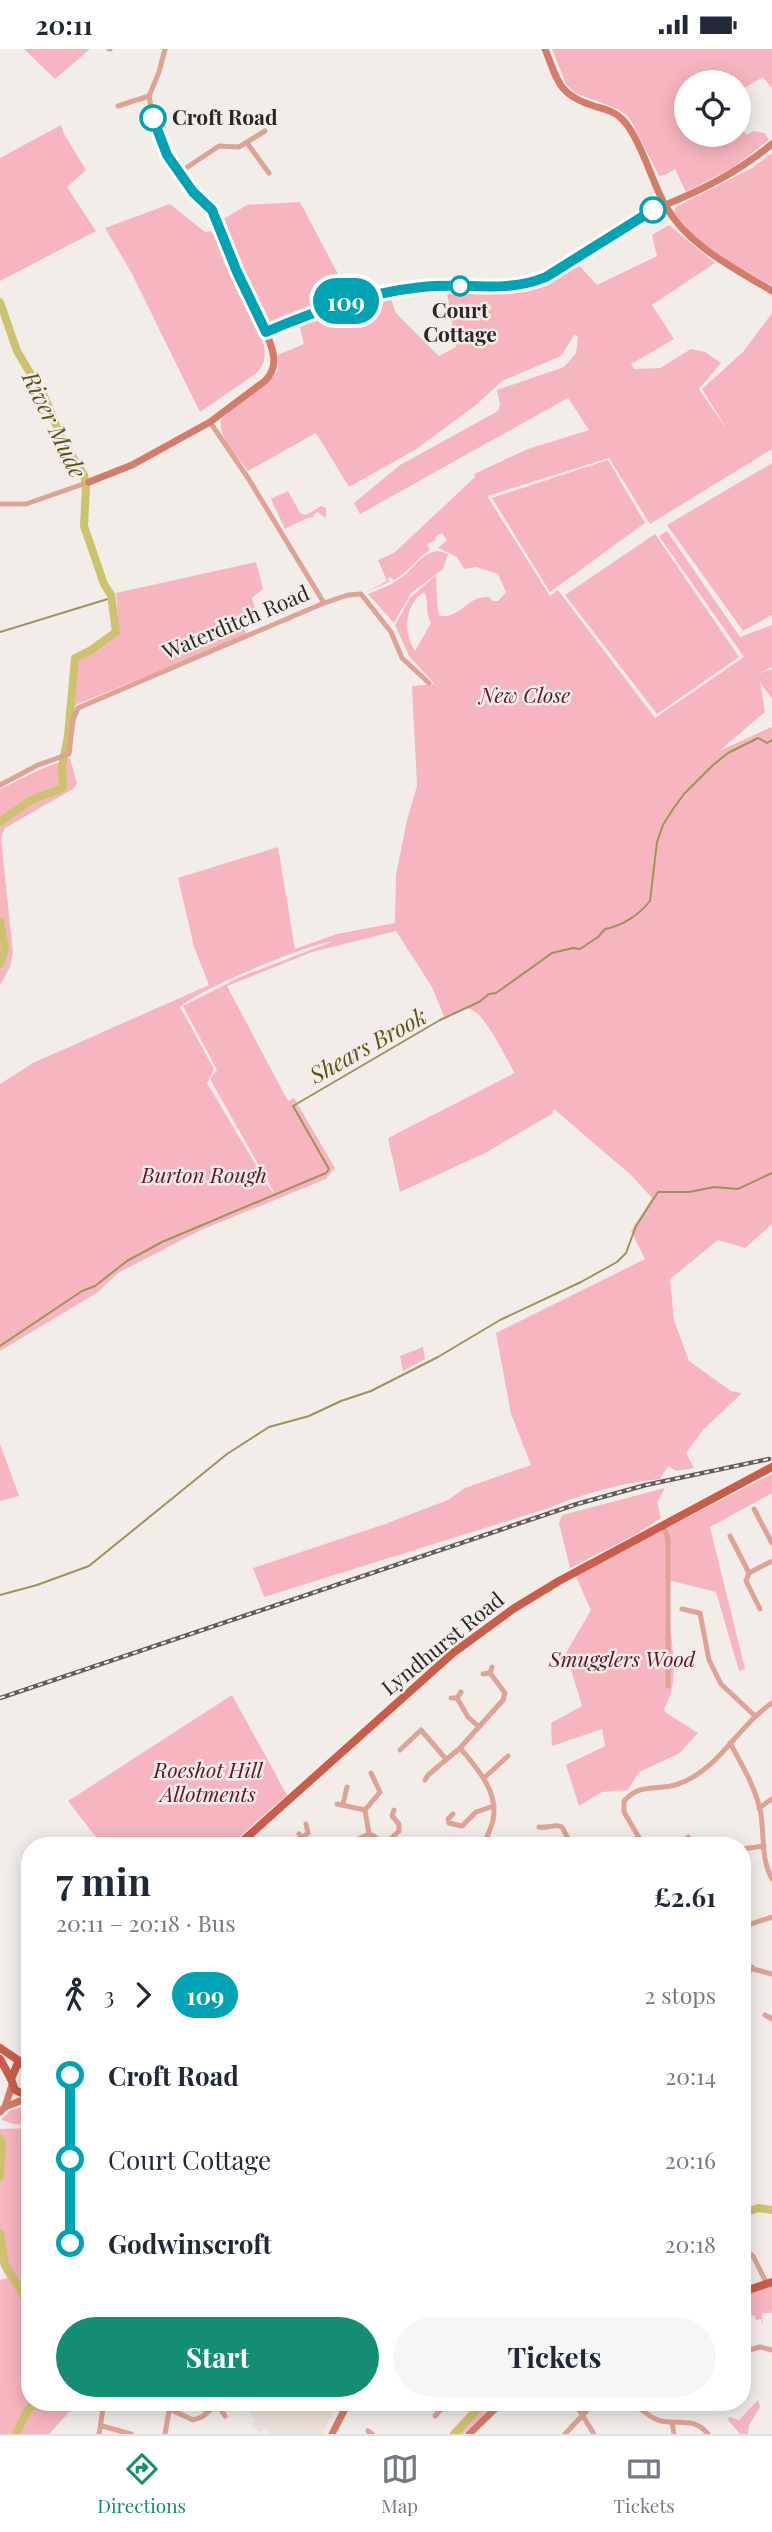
<!DOCTYPE html>
<meta charset="utf-8">
<style>
:root{--surface:#fff;--page:#f6f6f7;--text:#1f2937;--muted:#747a83;--line:#e0e1e3;--accent:#138e72}
body{margin:0;font-family:"Playfair Display",serif;background:var(--page);color:var(--text);height:100vh;display:flex;flex-direction:column;font-size:26px;white-space:nowrap}
*{box-sizing:border-box;margin:0}
p{font-size:23px;color:var(--muted)}
.icon{flex:none;width:38px;height:38px;fill:none;stroke:currentColor;stroke-width:2;stroke-linecap:round;stroke-linejoin:round}
.map{position:relative;flex:1;overflow:hidden}
.drawer{position:absolute;left:21px;top:1788px;width:730px;height:574px;display:flex;flex-direction:column;background:var(--surface);border-radius:28px;box-shadow:0 4px 18px #0003}
.drawer>*{flex:none}
.badge{padding:0 14px;border-radius:23px;font-size:24px;line-height:46px}
.controls{position:absolute;left:674px;top:21px;display:grid;gap:14px}
.controls a{display:grid;place-items:center;width:77px;height:77px;border-radius:50%;background:var(--surface);box-shadow:0 4px 18px #0003;font-size:35px}
.map>.badge{position:absolute;translate:-50% -50%;box-shadow:0 0 0 4px #fff}
.legs{display:flex;align-items:center;gap:10px;height:77px;padding:0 35px;font-size:23px}
.legs p{margin-inline-start:auto}
.headline{display:flex;align-items:center;justify-content:space-between;height:119px;padding:0 35px}
h1{font-size:38px;font-weight:700;line-height:52px}
.primary-button{display:flex;gap:14px;margin-top:auto;padding:14px 35px}
.primary-button a{flex:1;height:80px;border-radius:42px;background:var(--accent);color:#fff;font-size:28px;font-weight:700;line-height:80px;text-align:center}
.primary-button a+a{background:var(--page);color:var(--text)}
ul{padding:0 35px;list-style:none}
li{display:flex;align-items:center;gap:24px;height:84px;font-size:26px}
li i{display:grid;place-items:center;width:10px;height:100%;margin:0 9px;background:currentColor}
li i::after{content:'';width:18px;height:18px;margin:-9px;border:5px solid;border-radius:50%;background:var(--surface)}
li p{margin-inline-start:auto}
li:first-child i{background:linear-gradient(#0000 50%,currentColor 0)}
li:last-child i{background:linear-gradient(currentColor 50%,#0000 0)}
.status{display:flex;justify-content:space-between;align-items:center;height:49px;padding:0 35px;background:var(--surface);direction:ltr}
.status svg{height:19px;fill:currentColor}
.tab-bar{display:flex;justify-content:space-around;align-items:center;height:98px;border-top:2px solid var(--line);background:var(--surface);font-size:19px;color:var(--muted)}
.tab-bar a{display:grid;justify-items:center;gap:4px}
.tab-bar .on{color:var(--accent)}
.map>svg:first-child{display:block}
.built{fill:#eee1d9}
.green{fill:#f7b6bf;fill-rule:evenodd}
.lines{fill:none;stroke-linecap:round;stroke-linejoin:round}
.stream{stroke:#9c9459;stroke-width:2}
.river{stroke:#cdc26e;stroke-width:8}
.street{stroke:#dfa395;stroke-width:5}
.secondary{stroke:#d37c6a;stroke-width:7}
.primary{stroke:#c95d49;stroke-width:8}
.rail-casing{stroke:#605d5b;stroke-width:4.5}
.rail{stroke:#f2ede9;stroke-width:2;stroke-dasharray:5;stroke-linecap:butt}
.line-1-casing{stroke:#fff;stroke-width:16}
.line-1{stroke:#00a3b4;stroke-width:10}
.stop-1-dot{fill:#fff;stroke:#00a3b4;stroke-width:3.5}
.labels{text-anchor:middle;stroke-width:5;stroke-linejoin:round;paint-order:stroke}
.stop-label{font-size:21px;font-weight:bold;fill:#2a2827;stroke:#f2ede9;text-anchor:start}
.street-label{font-size:21px;fill:#2a2827;stroke:#f2ede9}
.park-label{font-size:21px;font-style:italic;fill:#601429;stroke:#f2ede9}
.water-label{font-size:23px;font-style:italic;fill:#5b5414;stroke:#f2ede9}
</style>
<div class="status"><b>20:11</b><svg viewBox="0 0 49 12"><path d="M0 12V9h3v3zM5 12V6h3v6zM10 12V3h3v9zM15 12V0h3v12zM26 1h20v11H26zM47 4h2v5h-2z"/></svg></div>
<div class="map">
<svg width="772" height="2385" viewBox="0 0 772 2385">
<rect width="100%" height="100%" fill="#f2ede9"/>
<polygon class="built" points="242,2354 338,2354 322,2385 271,2385 266,2379 259,2384 251,2375 255,2370"/>
<g class="green">
<polygon points="24,0 90,0 55,30"/>
<polygon points="552,0 772,0 772,39 763,28 739,42 738,33 686,33 686,86 738,86 739,77 747,86 753,82 765,84 769,91 732,119 686,143 675,120 665,126 659,127 629,68 618,60 575,44 566,35"/>
<polygon points="61,76 64,85 86,121 67,138 96,182 0,232 0,109"/>
<polygon points="772,104 772,237 722,209 696,190 674,163 676,158 752,119"/>
<polygon points="300,153 346,240 268,277 222,171 247,156"/>
<path d="M170,155l35,28 8,-1 2,-7 49,122c2,13 0,20 -10,29l-54,37 -69,-140 -26,-44z"/>
<path d="M669,176l46,38 -63,42 22,34 -43,25 3,5 26,-1 31,-19 14,3 16,11 -22,26 29,42 -26,-42 41,-37 29,-39v136l-122,75 -41,-66 -122,38 63,100 8,-6 97,128 89,-61 -85,-121 8,-5 73,106 32,-12v42l-14,7 14,-5v30l-12,-17 5,30 -46,39 53,-24v497l-27,24 -27,-8 -48,39 4,41 15,41 42,30 11,2 -39,37 -17,23 8,15 -18,3 -8,-5 -8,13c-38,4 -76,14 -111,29l-285,89 -11,-29 132,-44 63,-24 17,-12 66,-23 -20,-51 -15,-81 149,-74 -14,-28 21,-33 -20,-22 -78,-67 -2,5 -67,39 -85,39 -12,-54 127,-65c-9,-14 -29,-59 -45,-64 -6,-3 -19,7 -25,10l-13,-32 -36,-56 -84,21 -85,34 61,115 6,-3 41,70 -9,11 -125,51 -83,43 -20,19 -98,59v-267l33,-21 176,-78 -15,-38 -16,-69 100,-31 17,102 42,-15 58,-11 1,-48 11,-55 10,-34 -5,-100 23,-2 -26,-28 -14,-31 15,-27 26,-23c1,11 0,34 4,41 22,2 27,-21 49,-19l4,4h5l8,-9 -8,-18 -22,-7 -12,2 -7,-12 -19,-9 9,-8 -5,-7 -7,4 1,3 -9,4 3,6c-13,8 -22,23 -36,30l-4,-3 -2,2 1,3 -23,10 21,-11 -9,-21 16,-7 81,-76 -1,-3 54,-25 61,-19 -21,-32 -208,116 -6,-11 46,-38 98,-54 2,-7 -3,-14 67,-23 12,-14 2,-16 -3,-3 -14,22 -59,25 -26,24 -61,45 -66,37 -33,-54 -68,38c-10,-15 -33,-35 -26,-53l53,-43 3,-5v-15l26,-11 -5,-20 91,-28 6,17 43,43 17,-9 -9,-54 92,-7 38,-23 20,22 60,-29 -5,-21zM424,543c5,8 1,21 7,31l-16,28c-12,-18 -11,-46 9,-59zM334,892l-94,36 -57,29 34,64 -7,9 65,115 -5,-5 -63,-106 7,-14 -34,-62c19,-18 128,-63 154,-66z"/>
<polygon points="608,411 645,474 550,543 492,449"/>
<polygon points="772,414 772,566 743,582 667,476"/>
<polygon points="288,442 300,464 306,466 321,457 326,459 326,469 317,463 313,466 314,468 307,469 285,480 271,450"/>
<polygon points="655,485 739,608 657,665 565,546"/>
<path d="M438,502l10,3 -5,15 -32,24 -17,30 -26,-29c10,-4 21,-8 30,-14 15,-9 22,-27 40,-29z"/>
<polygon points="256,513 263,540 252,549 255,560 241,566 246,586 73,657 77,611 98,601 119,585 116,544"/>
<polygon points="70,709 77,735 73,740 5,779 1,789 13,904 10,918 0,936 0,740 39,721"/>
<polygon points="423,1298 425,1310 403,1322 400,1307"/>
<polygon points="0,1395 19,1447 0,1452"/>
<path d="M772,1425v19l-62,34 35,142 -6,2 -23,-79 -48,-12c-6,42 19,89 -4,129l1,3 33,21 -18,20 -41,19 -11,18 -26,2 -23,14 -13,-41 39,-19 -3,-17 -50,17 -1,-23 31,-17 -16,-53 25,-43 -16,-35z"/>
<polygon points="665,1439 657,1453 661,1469 638,1484 570,1519 559,1474 562,1466"/>
<polygon points="232,1646 287,1746 229,1797 103,1797 68,1752"/>
<polygon points="30,2056 30,2076 13,2075 1,2071 11,2061"/>
<polygon points="30,2079 30,2354 71,2354 70,2362 49,2385 0,2385 0,2231 7,2229 0,2215 0,2080"/>
<polygon points="772,2235 772,2262 771,2264 762,2264 763,2277 761,2270 756,2271 754,2266 752,2267 748,2261 745,2267 744,2280 742,2245"/>
<polygon points="758,2351 760,2358 749,2376 748,2385 740,2385 728,2371 729,2368 739,2371"/>
<polygon points="480,2354 495,2354 463,2385 451,2385"/>
</g>
<g class="lines">
<g class="stream">
<polyline points="0,583 111,549"/>
<path d="M0,1297l82,-55 13,-5 32,-25 35,-19 164,-69 3,-4 -36,-63 147,-86 39,-18 10,-8 7,-1 56,-40 21,-5 7,1 18,-12 7,-8c17,-3 34,-14 45,-28l7,-59 6,-17 10,-16 11,-15 29,-29 15,-12 30,-15 9,5 5,-3"/>
<polyline points="0,1546 37,1536 89,1517 227,1405 269,1378 309,1367 341,1352 371,1342 438,1308 500,1271 581,1233 617,1213 626,1204 636,1177 658,1143 689,1143 714,1138 738,1140 772,1124"/>
</g>
<g class="river">
<polyline points="0,253 17,302 45,349 63,393 84,426 86,438 84,477 104,535 111,546 116,583 91,601 75,609 68,687 62,718 63,739 31,751 0,773"/>
<polyline points="0,873 5,900 0,915"/>
<polyline points="0,2090 2,2092 0,2128"/>
<polyline points="742,2165 758,2159 772,2161"/>
<polyline points="0,2184 5,2216 22,2243 30,2262"/>
<polyline points="16,2385 27,2362 34,2354"/>
<polyline points="454,2385 483,2354"/>
</g>
<g class="street">
<polyline points="109,0 110,0"/>
<polyline points="165,0 159,23 149,47 153,69 167,106 193,143 212,161 237,223 266,283"/>
<polyline points="118,57 149,47"/>
<polyline points="247,94 269,124"/>
<polyline points="180,123 219,97 239,98 265,82"/>
<polyline points="0,455 26,455 89,433"/>
<polyline points="324,554 348,546 361,545 391,583 402,609 429,634"/>
<polyline points="0,736 38,716 69,705 73,671 78,659 324,554 248,429 210,373"/>
<polyline points="754,1460 772,1494"/>
<polyline points="663,1476 668,1489 668,1637"/>
<polyline points="730,1487 749,1524"/>
<polyline points="682,1560 700,1564 709,1611 721,1635 755,1667"/>
<polyline points="760,1560 746,1532 749,1524 772,1512"/>
<polyline points="483,1625 490,1624 492,1618"/>
<polyline points="451,1649 457,1649 461,1643"/>
<polyline points="457,1649 468,1668 479,1678"/>
<path d="M730,1694c12,22 24,42 30,66 5,23 0,49 12,70"/>
<path d="M460,1699c17,20 39,44 33,72 -2,9 -7,17 -9,26"/>
<polyline points="400,1701 421,1681 446,1710"/>
<polyline points="484,1729 508,1707"/>
<polyline points="425,1731 428,1726 460,1699 503,1651 505,1644 490,1624"/>
<polyline points="337,1755 365,1761"/>
<polyline points="343,1755 347,1738"/>
<polyline points="759,1759 772,1750"/>
<polyline points="453,1765 448,1770 449,1774 462,1777 476,1763 494,1757"/>
<path d="M539,1778c9,2 15,-4 23,0l10,19"/>
<polyline points="299,1785 308,1797"/>
<polyline points="369,1785 365,1761 380,1743 371,1724"/>
<polyline points="688,1788 694,1797"/>
<polyline points="302,1789 308,1784 306,1775"/>
<polyline points="384,1796 399,1782 399,1775 392,1767 394,1761"/>
<polyline points="344,1797 369,1785 374,1787 386,1797"/>
<polyline points="505,1797 506,1797"/>
<path d="M644,1797l-20,-34v-11c13,-14 22,-12 39,-14 9,0 22,-5 30,-10 31,-18 49,-54 79,-74"/>
<polyline points="742,1800 764,1797"/>
<polyline points="742,1878 772,1868"/>
<polyline points="742,1917 772,1925"/>
<polyline points="745,1930 752,1918"/>
<polyline points="765,1966 772,1970"/>
<polyline points="742,2199 753,2207 767,2235"/>
<polyline points="742,2303 760,2298 772,2301"/>
<polyline points="156,2354 193,2371 202,2368 217,2355 225,2367"/>
<polyline points="575,2354 594,2385"/>
<path d="M633,2354c8,6 18,16 28,18 18,4 34,-4 47,13"/>
<polyline points="435,2367 447,2354"/>
<polyline points="672,2373 674,2385"/>
<polyline points="102,2377 131,2385"/>
<polyline points="368,2382 372,2385"/>
<polyline points="99,2385 104,2354"/>
<polyline points="165,2385 169,2362"/>
<polyline points="565,2385 594,2354"/>
</g>
<g class="secondary">
<path d="M545,0c13,32 13,46 49,57 10,3 20,5 28,13 18,18 30,63 43,86 23,41 69,63 107,86"/>
<path d="M89,433l43,-17 78,-43 55,-41c15,-15 8,-31 1,-49 51,-21 101,-39 156,-45 44,-5 82,7 124,-10l112,-69c44,-18 77,-34 114,-64"/>
<polyline points="5,2058 30,2048"/>
<polyline points="0,2063 5,2058 12,2036"/>
<polyline points="332,2385 348,2354"/>
<polyline points="469,2385 501,2354"/>
</g>
<g class="primary">
<polyline points="237,1797 453,1604 513,1560 559,1532 772,1418"/>
<polyline points="0,1999 21,2013"/>
<polyline points="0,2010 11,2030"/>
<polyline points="30,2011 17,2016 11,2030 15,2041 30,2048"/>
<polyline points="742,2243 772,2233"/>
</g>
<g class="rail-casing">
<polyline id="rail" points="0,1649 577,1455 646,1436 769,1410"/>
</g>
<use href="#rail" class="rail"/>
</g>
<g class="lines">
<g class="line-1-casing">
<path id="line-1" d="M153,69l14,37 26,37 19,18 25,62 29,60c51,-22 101,-39 156,-45 43,-5 83,7 124,-10l107,-67"/>
</g>
<use href="#line-1" class="line-1"/>
</g>
<g class="stop-1-dot">
<circle cx="153" cy="69" r="12"/>
<circle cx="653" cy="161" r="12"/>
<circle cx="460" cy="237" r="9"/>
</g>
<g class="labels">
<g class="stop-label">
<text x="172" y="76">Croft Road</text>
<text x="460" y="269" text-anchor="middle">Court<tspan x="460" dy="24">Cottage</tspan></text>
</g>
<g class="street-label">
<text transform="translate(236 574) rotate(-23)" y="7">Waterditch Road</text>
<text transform="translate(443 1595) rotate(-39)" y="7">Lyndhurst Road</text>
</g>
<g class="park-label">
<text x="525" y="654">New Close</text>
<text x="204" y="1134">Burton Rough</text>
<text x="622" y="1618">Smugglers Wood</text>
<text x="208" y="1729">Roeshot Hill<tspan x="208" dy="24">Allotments</tspan></text>
</g>
<g class="water-label">
<text transform="translate(54 376) rotate(64)" y="8">River Mude</text>
<text transform="translate(368 997) rotate(-29)" y="8">Shears Brook</text>
</g>
</g>
</svg>
<div class="controls">
<a><svg class="icon" aria-label="locate" viewBox="0 0 24 24"><circle cx="12" cy="12" r="6"/><path d="M12 2v4M12 18v4M2 12h4M18 12h4"/></svg></a>
</div>
<b class="badge" style="left:346px;top:252px;background:#00a3b4;color:#fff">109</b>
<section class="drawer">
<div class="headline"><div><h1>7 min</h1><p>20:11 – 20:18 · Bus</p></div><b>£2.61</b></div>
<div class="legs"><svg class="icon" aria-label="walk" viewBox="0 0 24 24"><circle cx="13" cy="4" r="2"/><path d="M13 8l-2 6 4 7M11 14l-3 7M7 12l3-4h3l4 4"/></svg>3<svg class="icon" aria-label="forward" viewBox="0 0 24 24"><path d="M9 5l7 7-7 7"/></svg><b class="badge" style="background:#00a3b4;color:#fff">109</b><p>2 stops</p></div>
<ul>
<li><i style="color:#00a3b4"></i><b>Croft Road</b><p>20:14</p></li>
<li><i style="color:#00a3b4"></i><span>Court Cottage</span><p>20:16</p></li>
<li><i style="color:#00a3b4"></i><b>Godwinscroft</b><p>20:18</p></li>
</ul>
<div class="primary-button"><a>Start</a><a>Tickets</a></div>
</section>
</div>
<nav class="tab-bar">
<a class="on"><svg class="icon" aria-label="directions" viewBox="0 0 24 24"><path d="M12 3l9 9-9 9-9-9zM9 14v-3h6M13 9l2 2-2 2"/></svg>Directions</a>
<a><svg class="icon" aria-label="map" viewBox="0 0 24 24"><path d="M3 6l6-2 6 2 6-2v14l-6 2-6-2-6 2zM9 4v14M15 6v14"/></svg>Map</a>
<a><svg class="icon" aria-label="tickets" viewBox="0 0 24 24"><path d="M3 7h18v10H3zM15 7v10"/></svg>Tickets</a>
</nav>
